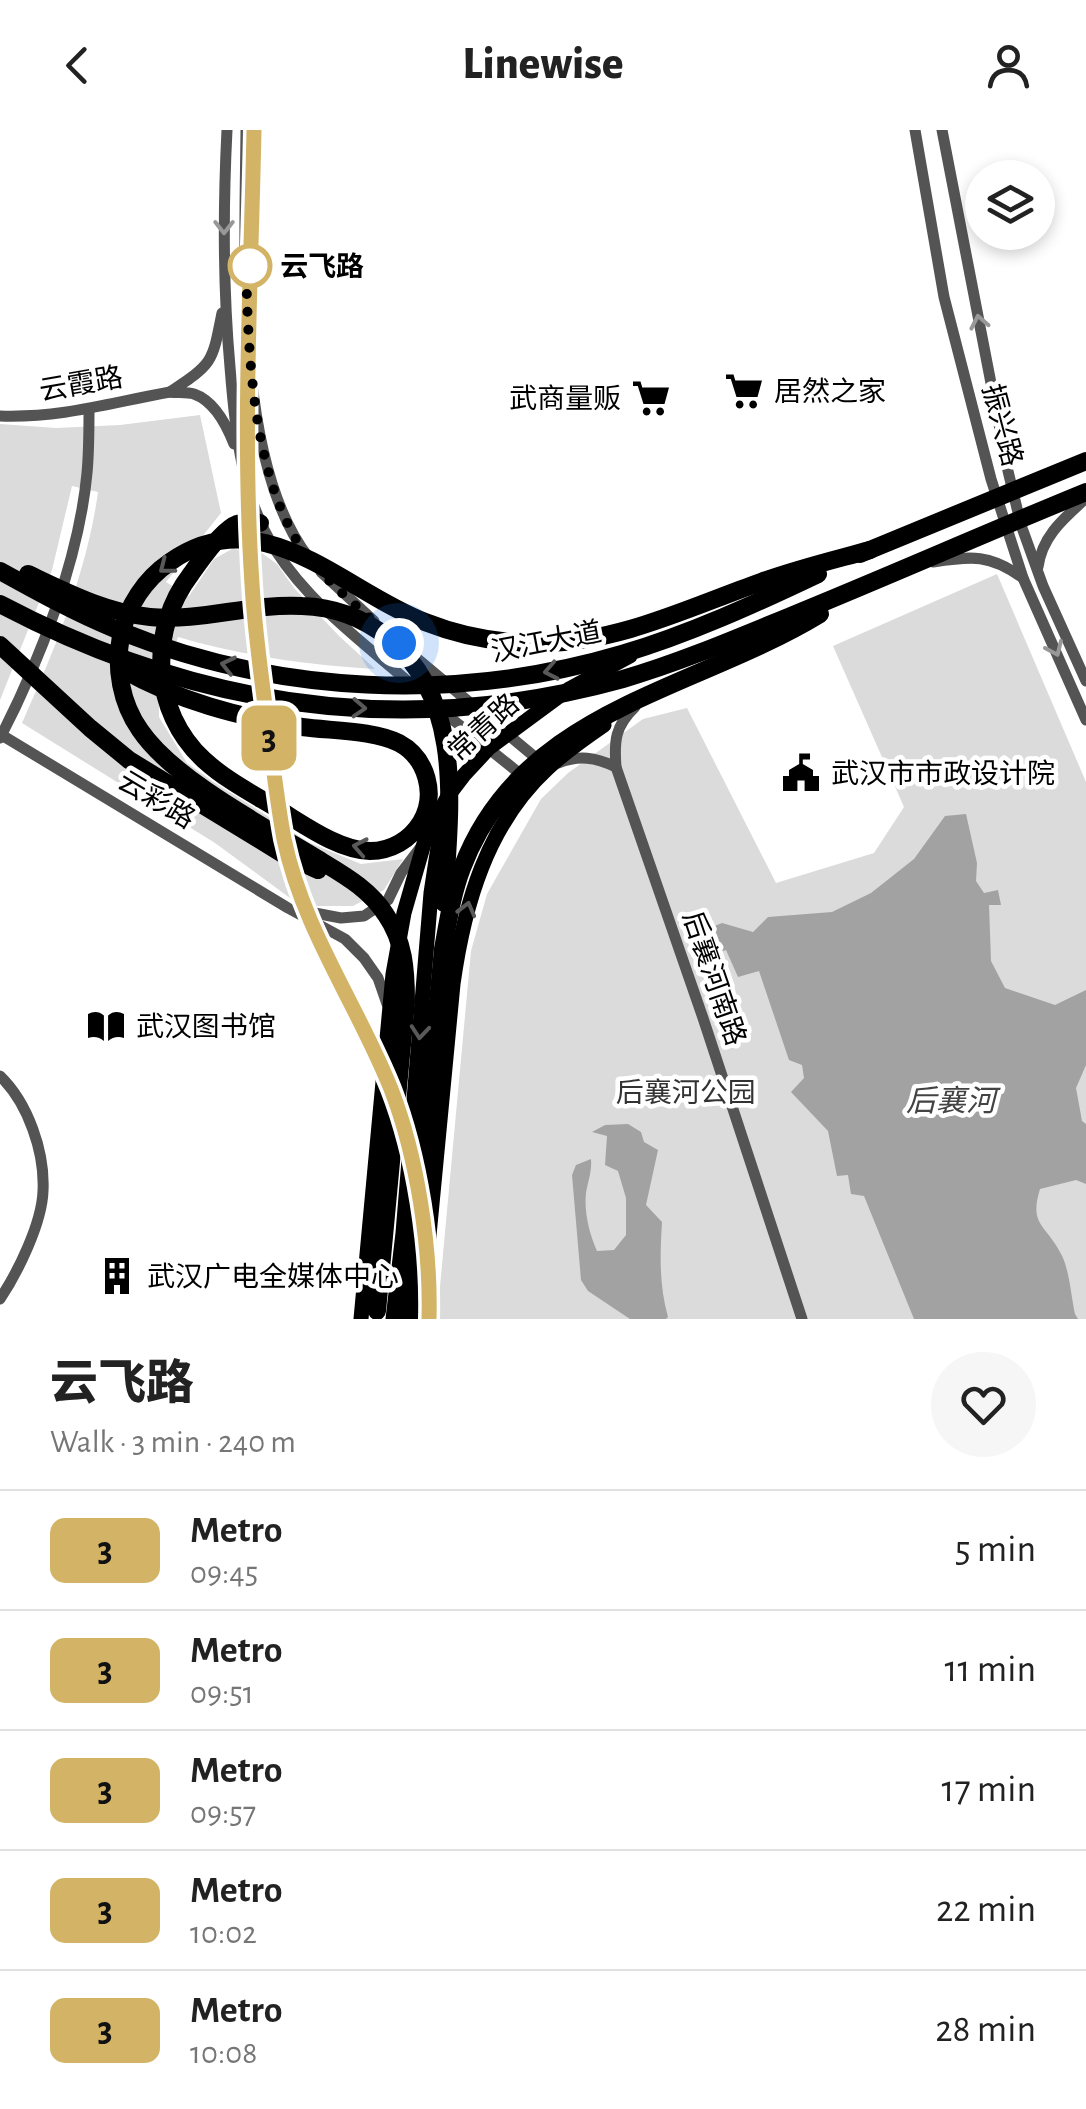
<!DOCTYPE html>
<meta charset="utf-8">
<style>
:root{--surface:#fff;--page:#f6f6f6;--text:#222;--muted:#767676;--line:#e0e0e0}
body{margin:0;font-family:"Alegreya Sans","Noto Sans SC",sans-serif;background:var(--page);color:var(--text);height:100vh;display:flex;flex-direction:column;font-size:38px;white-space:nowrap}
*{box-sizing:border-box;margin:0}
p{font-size:32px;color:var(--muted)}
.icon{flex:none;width:55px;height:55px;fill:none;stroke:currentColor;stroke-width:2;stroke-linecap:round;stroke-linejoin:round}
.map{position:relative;height:1189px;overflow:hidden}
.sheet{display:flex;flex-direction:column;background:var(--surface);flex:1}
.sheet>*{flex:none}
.badge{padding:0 20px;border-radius:15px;font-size:35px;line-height:65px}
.buttons{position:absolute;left:965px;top:30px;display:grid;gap:20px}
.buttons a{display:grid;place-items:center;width:90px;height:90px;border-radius:50%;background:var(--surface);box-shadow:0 5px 15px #0003;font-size:50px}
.you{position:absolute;width:50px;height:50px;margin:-25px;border:8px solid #fff;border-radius:50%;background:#1a73e8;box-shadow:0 0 0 15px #1a73e833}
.map>.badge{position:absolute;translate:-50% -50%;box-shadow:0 0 0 5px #fff}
.round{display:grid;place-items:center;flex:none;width:105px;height:105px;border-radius:52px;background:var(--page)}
.headline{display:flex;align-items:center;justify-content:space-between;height:170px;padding:0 50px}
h1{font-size:48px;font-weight:800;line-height:75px}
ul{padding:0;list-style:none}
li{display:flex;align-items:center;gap:30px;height:120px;padding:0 50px;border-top:2px solid var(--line)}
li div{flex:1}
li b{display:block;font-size:38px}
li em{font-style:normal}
li .badge{min-width:110px;font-weight:700;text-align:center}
header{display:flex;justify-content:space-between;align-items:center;height:130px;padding:0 50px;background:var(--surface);font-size:45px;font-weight:800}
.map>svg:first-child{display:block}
.green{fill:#dbdbdb}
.water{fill:#a2a2a2}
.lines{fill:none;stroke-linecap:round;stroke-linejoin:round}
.minor{stroke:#545454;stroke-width:11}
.major{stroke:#000;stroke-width:15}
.highway{stroke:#000;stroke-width:18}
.oneway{stroke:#989898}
.oneway2{stroke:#595959}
.line-casing{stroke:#fff;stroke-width:22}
.line{stroke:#d3b466;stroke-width:15}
.walk{stroke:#000;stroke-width:10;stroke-dasharray:0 18}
.stop-dot{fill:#fff;stroke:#d3b466;stroke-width:5}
.labels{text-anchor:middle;stroke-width:9;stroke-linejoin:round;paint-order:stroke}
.stop-label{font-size:28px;font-weight:bold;fill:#000;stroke:#fff;text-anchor:start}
.street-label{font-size:28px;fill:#000;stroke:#fff}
.poi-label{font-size:28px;fill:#000;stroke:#fff;text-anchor:start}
.park-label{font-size:28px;fill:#323232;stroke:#fff}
.water-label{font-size:30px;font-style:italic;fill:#434343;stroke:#fff}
</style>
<header><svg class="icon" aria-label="back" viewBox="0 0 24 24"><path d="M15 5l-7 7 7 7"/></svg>Linewise<svg class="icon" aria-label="person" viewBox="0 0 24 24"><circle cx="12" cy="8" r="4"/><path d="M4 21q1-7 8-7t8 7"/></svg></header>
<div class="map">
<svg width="1086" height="1189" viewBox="0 0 1086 1189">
<rect width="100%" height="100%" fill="#fff"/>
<g class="green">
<path d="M200,285l21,98 -55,69 23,14 25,-37 18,-10 27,2 18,13 17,24 44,47 37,34c-67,-4 -132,-13 -197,-32l-19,60v20l28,46 25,18 98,62 51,21 42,-5 -19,31 -31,16h-36l-27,-8 -75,-55 -193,-120c33,-74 65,-151 76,-231l-26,-6 -20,84 -52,130v-276l56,4 64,-3z"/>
<polygon points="997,444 1086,652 1086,1189 437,1189 471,821 487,764 541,669 568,643 643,589 687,578 776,753 874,723 904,677 833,516"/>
</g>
<g class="water">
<path d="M966,684l11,49 -1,18 8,12 14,-3 3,15h-12l2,56 14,27 50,17 31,-15v75l-10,23 6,33 4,3v60l-10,-4 -36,9c-11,36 5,35 20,63 9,14 11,44 15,62l3,5h-164l-50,-123 -13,-2 -3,-19 -11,1 -9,-45 -37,-39 13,-14 -2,-13 -13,-5 -30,-89 -21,6 -12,-27 -25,8 -9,-23 30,-12 31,9 15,-15 64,-5 39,-19 43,-34 31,-43z"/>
<path d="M628,994l13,8 3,10 14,8 -12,55 16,17c-2,33 -3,63 6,95l-2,2h-36l-42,-28 -7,-11 -9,-105 4,-10 15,-6c1,13 -3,22 -5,34 -2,19 3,40 11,58l17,-1 12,-15v-37l-8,-27 -13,-6 2,-29 -15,-4 13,-7z"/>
</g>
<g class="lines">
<g class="minor">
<path d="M227,0c-4,79 -4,159 3,237 5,64 11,129 46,184 34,53 89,93 136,134"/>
<path d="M246,0c-1,117 -12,333 63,428"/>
<polyline points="915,0 944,167 991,349 1023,448 1086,590"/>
<polyline points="942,0 1008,341 1021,395 1043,456 1086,551"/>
<path d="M222,183c-10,51 -9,50 -52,79 7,1 17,0 24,2 20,7 33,32 40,50"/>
<path d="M0,286c63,2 109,-13 170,-24"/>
<path d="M933,432c39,-6 57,-8 90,16"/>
<path d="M1038,437c4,-30 24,-47 46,-67"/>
<polyline points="321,442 374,491"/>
<polyline points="414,526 542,633"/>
<polyline points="437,577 524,647"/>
<path d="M635,577c-20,19 -21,34 -19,60l87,251 99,301"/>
<polyline points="0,604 288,778 345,809 364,828 378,848 387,874"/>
<path d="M0,608c40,-77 79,-179 87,-265 2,-21 2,-42 2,-63"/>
<path d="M558,633c21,-8 37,-6 58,4"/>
<polyline points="299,780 341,788 364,786 388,770 401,743 420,718"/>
<path d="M0,946c28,27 45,76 43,115 -1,32 -25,81 -43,108"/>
</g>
<g class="major">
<polyline points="361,1189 393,844 404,783 425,710 448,666 464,645 489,618 569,559 630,526"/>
<polyline points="393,1189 403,1103 431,763 443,685"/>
<path d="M421,1189l32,-335c11,-79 34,-160 95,-216 17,-16 37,-30 56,-43"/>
</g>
<g class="highway">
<polyline points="860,424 1086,331"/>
<path d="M0,441c38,21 76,42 115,58 161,66 341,74 507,25 67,-20 133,-50 196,-80"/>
<path d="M28,444c38,18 79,39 122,43 51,5 101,-14 152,-11 31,1 61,12 85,31 80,64 62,176 57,266"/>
<path d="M0,474c197,104 406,135 623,75 58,-17 114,-41 170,-64 98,-40 195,-83 293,-123"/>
<polyline points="0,515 90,598 129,630 283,724 318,740"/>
<path d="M122,539c56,32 117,48 180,58 29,4 72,3 97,16 28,15 38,52 22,79 -11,18 -30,29 -51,29 -31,-1 -64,-25 -89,-40 -26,-16 -54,-30 -77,-51 -53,-49 -56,-130 -13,-186 9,-13 32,-45 46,-50 6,-2 17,-1 23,-1"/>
<path d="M377,1181l29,-309c0,-32 -2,-61 -20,-87 -17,-27 -44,-41 -70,-57 -51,-31 -143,-79 -176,-128 -19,-27 -25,-62 -19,-94 6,-30 24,-57 49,-74 92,-65 172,28 255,60 38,15 78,22 119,21 76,-1 146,-36 217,-61 35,-13 73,-22 109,-32"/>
<path d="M408,1189l35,-370c5,-27 9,-55 19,-81 60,-159 230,-176 358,-254"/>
</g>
</g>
<defs><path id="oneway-chevron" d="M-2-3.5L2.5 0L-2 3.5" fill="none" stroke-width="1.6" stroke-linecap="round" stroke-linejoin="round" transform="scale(2.5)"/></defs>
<g class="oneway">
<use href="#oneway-chevron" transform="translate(224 97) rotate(90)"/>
<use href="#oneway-chevron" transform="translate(979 192) rotate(-101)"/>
<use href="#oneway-chevron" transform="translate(1055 519) rotate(66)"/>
</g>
<g class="oneway2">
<use href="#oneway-chevron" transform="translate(166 437) rotate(142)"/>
<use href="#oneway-chevron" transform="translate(228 535) rotate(-167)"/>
<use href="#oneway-chevron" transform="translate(551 541) rotate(169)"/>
<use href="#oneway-chevron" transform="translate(359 578) rotate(3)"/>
<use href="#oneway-chevron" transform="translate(360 717) rotate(-169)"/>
<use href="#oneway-chevron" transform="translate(467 779) rotate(-75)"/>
<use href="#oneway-chevron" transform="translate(420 902) rotate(95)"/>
</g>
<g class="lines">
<g class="line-casing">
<path id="line" d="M254,0c-3,151 -12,303 -2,454 3,53 11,105 18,158 4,32 8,65 14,97 19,91 73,165 107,250 26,67 40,158 38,230"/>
</g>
<use href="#line" class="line"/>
<path class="walk" d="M250,136l-4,-3c2,87 6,217 59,290 26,34 62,62 94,90"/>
</g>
<defs>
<g id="supermarket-bare" transform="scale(3)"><path d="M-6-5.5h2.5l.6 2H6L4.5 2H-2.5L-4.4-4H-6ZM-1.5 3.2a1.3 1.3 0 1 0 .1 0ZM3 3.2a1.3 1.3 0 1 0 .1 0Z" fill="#000" stroke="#fff" stroke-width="2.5" paint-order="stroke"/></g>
<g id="civic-bare" transform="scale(3)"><path d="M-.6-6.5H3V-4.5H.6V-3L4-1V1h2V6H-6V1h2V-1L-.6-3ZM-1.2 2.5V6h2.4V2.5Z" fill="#000" stroke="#fff" stroke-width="2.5" paint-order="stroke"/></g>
<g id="library-bare" transform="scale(3)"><path d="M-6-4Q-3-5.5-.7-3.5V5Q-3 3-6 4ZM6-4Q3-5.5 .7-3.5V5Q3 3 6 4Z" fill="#000" stroke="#fff" stroke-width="2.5" paint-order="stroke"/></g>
<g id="building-bare" transform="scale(3)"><path d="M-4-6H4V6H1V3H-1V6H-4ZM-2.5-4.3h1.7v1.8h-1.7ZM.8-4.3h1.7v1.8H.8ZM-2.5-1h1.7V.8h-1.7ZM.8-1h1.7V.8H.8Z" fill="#000" stroke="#fff" stroke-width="2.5" paint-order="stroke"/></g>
</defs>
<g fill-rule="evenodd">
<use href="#supermarket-bare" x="744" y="261"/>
<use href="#supermarket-bare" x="651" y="268"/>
<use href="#civic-bare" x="801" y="643"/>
<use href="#library-bare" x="106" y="896"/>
<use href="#building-bare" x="117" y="1146"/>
</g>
<circle class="stop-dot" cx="250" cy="136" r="20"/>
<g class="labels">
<g class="stop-label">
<text x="280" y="146">云飞路</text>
</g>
<g class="street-label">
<text transform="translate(81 253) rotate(-10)" y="10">云霞路</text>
<text transform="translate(1003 295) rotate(75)" y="10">振兴路</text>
<text transform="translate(546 511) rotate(-11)" y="10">汉江大道</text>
<text transform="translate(483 597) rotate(-42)" y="10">常青路</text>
<text transform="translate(157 669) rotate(31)" y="10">云彩路</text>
<text transform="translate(715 848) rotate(71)" y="10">后襄河南路</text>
</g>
<g class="poi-label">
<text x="774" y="271">居然之家</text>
<text x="621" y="278" text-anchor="end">武商量贩</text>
<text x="831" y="653">武汉市市政设计院</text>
<text x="136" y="906">武汉图书馆</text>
<text x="147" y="1156">武汉广电全媒体中心</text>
</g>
<g class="park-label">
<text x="686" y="972">后襄河公园</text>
</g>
<g class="water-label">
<text x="951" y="981">后襄河</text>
</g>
</g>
</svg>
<div class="buttons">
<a><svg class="icon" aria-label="layers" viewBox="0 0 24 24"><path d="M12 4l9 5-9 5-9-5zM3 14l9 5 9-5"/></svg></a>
</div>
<div class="you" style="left:399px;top:513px"></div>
<b class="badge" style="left:269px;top:608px;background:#d3b466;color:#111">3</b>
</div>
<section class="sheet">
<div class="headline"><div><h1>云飞路</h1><p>Walk · 3 min · 240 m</p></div><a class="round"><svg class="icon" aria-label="heart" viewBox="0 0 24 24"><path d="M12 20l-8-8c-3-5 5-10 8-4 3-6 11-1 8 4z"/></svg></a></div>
<ul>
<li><span class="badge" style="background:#d3b466;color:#111">3</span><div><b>Metro</b><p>09:45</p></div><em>5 min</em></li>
<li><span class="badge" style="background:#d3b466;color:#111">3</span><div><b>Metro</b><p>09:51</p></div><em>11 min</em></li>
<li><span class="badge" style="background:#d3b466;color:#111">3</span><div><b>Metro</b><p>09:57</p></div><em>17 min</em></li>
<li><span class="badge" style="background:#d3b466;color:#111">3</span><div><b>Metro</b><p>10:02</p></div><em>22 min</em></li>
<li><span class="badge" style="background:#d3b466;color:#111">3</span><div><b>Metro</b><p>10:08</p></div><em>28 min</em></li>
</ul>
</section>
